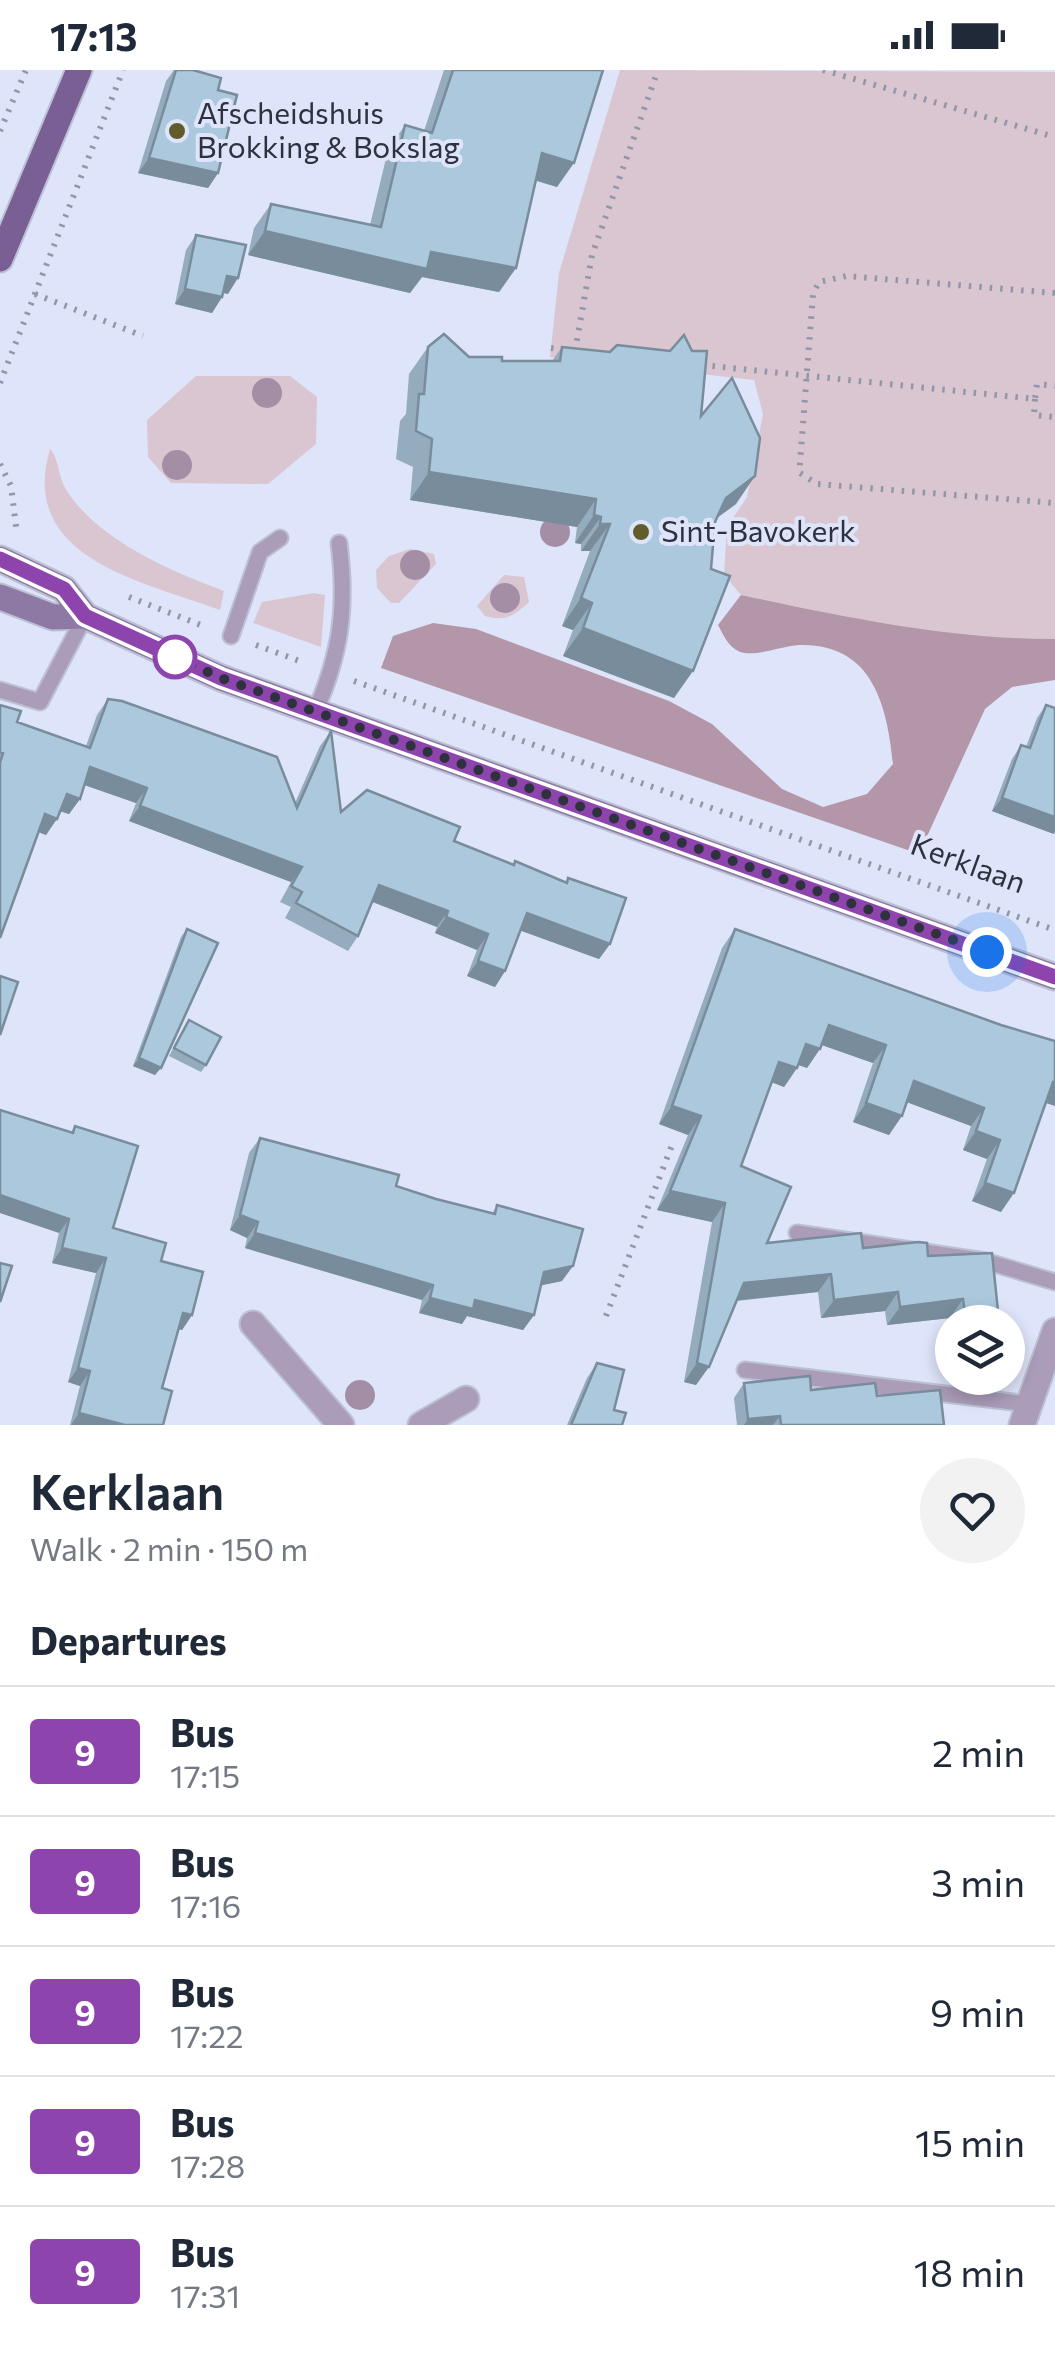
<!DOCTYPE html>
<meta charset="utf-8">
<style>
:root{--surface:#fff;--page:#f2f2f3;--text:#1f2937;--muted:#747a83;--line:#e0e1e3}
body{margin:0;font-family:Commissioner,sans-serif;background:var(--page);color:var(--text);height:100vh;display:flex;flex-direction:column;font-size:38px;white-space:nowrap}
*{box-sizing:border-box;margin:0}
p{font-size:32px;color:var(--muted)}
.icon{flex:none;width:55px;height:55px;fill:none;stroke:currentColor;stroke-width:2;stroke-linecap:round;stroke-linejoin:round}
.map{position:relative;height:1355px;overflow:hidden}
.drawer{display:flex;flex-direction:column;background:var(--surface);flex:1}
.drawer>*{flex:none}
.badge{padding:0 20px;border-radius:8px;font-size:35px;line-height:65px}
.tools{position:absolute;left:935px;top:1235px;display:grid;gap:20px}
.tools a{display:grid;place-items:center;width:90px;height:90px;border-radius:50%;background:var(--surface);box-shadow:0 5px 15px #0003;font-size:50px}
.you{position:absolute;width:50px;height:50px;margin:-25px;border:8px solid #fff;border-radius:50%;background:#1a73e8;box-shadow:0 0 0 15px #1a73e833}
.map>.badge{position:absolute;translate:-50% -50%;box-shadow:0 0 0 5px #fff}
h2{padding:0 30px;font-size:38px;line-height:90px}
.round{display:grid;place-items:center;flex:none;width:105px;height:105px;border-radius:52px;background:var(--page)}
.summary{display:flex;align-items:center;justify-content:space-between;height:170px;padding:0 30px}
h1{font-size:48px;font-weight:600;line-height:75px}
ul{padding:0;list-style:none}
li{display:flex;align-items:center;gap:30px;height:130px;padding:0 30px;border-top:2px solid var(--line)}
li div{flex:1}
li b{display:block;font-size:38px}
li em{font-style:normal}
li .badge{min-width:110px;font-weight:700;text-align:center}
.status{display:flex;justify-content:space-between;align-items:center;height:70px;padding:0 50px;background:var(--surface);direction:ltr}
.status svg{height:28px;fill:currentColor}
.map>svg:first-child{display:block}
.green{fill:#d9c6d1}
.forest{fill:#b396a8}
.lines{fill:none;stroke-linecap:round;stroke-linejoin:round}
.lane-casing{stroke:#bbc0d4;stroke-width:19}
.street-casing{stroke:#bbc0d4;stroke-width:29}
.secondary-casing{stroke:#bbc0d4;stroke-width:29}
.primary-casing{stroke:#bbc0d4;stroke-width:29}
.path{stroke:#9297a8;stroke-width:6;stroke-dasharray:2.5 8;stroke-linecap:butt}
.lane{stroke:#ab9cba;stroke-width:15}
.street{stroke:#ab9cba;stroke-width:25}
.secondary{stroke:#8e79a5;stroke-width:25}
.primary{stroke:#7a5f94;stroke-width:25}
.tree{fill:#a38ea6}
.wall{fill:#94acbe}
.shaded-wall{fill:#788c9b}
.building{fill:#acc8dd;stroke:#788c9b;stroke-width:2.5}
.line-casing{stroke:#fff;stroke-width:22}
.line{stroke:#8e44ad;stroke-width:15}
.walk{stroke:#2e323f;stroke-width:10;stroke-dasharray:0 18}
.poi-dot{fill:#615c29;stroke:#dee4f9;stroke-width:4}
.stop-dot{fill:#fff;stroke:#8e44ad;stroke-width:5}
.labels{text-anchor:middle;stroke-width:8;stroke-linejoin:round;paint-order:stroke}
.poi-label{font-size:30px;fill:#2e323f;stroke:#dee4f9;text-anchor:start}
.street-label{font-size:30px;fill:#2e323f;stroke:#dee4f9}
</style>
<div class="status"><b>17:13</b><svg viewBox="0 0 49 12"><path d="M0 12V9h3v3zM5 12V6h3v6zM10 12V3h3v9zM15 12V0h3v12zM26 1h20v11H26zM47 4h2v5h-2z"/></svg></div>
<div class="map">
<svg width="1055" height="1355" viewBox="0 0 1055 1355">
<rect width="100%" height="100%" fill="#dee4f9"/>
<g class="green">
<polygon points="620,0 1055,2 1055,569 972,568 894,557 741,525 724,505 727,457 747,427 763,344 754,310 550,287 559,203"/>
<polygon points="196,306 290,306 317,327 316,374 268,414 171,413 148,387 147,350"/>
<path d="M50,379c9,9 8,29 17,42 31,49 104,80 157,100l-4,19c-75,-28 -203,-51 -170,-161z"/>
<polygon points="410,479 434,484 436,494 399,533 391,533 377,518 376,500 389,486"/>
<path d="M504,505l20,2 5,25c-15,14 -24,20 -44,14l-8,-10z"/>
<polygon points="314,523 325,525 321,577 253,553 262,532"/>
</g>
<path class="forest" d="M741,525c105,22 206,44 314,44v41l-43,7 -27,22 -66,145 -538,-186 12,-32 40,-13 43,6 193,72 43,23 70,65 41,18 44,-13 26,-30c-6,-60 -21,-121 -94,-119 -16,1 -39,10 -54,8 -15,-2 -21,-17 -27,-28z"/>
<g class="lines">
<g class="lane-casing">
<g id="lane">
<polyline points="231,566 260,482 280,468"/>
<polyline points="0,620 40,632 85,546"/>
<path d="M315,642c26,-59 32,-105 24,-169"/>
<polyline points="797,1163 985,1191 1055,1212"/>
<polyline points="745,1300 1029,1334"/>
</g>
</g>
<g class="street-casing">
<g id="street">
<polyline points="253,1254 341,1355"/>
<polyline points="421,1355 466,1329"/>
<polyline points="1022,1355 1055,1261"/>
</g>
</g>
<g class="secondary-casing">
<g id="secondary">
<polyline points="0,489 64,519 85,546"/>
<polyline points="0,527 53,547 85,546 221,608 1055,907"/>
</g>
</g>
<g class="primary-casing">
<polyline id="primary" points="0,189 79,0"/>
</g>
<g class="path">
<polyline points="823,0 1055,67"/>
<polyline points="0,61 26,0"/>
<polyline points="1055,223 846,206 819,212 813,224 800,393 800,403 817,414 1055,433"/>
<polyline points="35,224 143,266"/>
<polyline points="551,278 565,280"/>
<polyline points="575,281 592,185 658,0"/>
<polyline points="702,295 1035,329 1037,314 1055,316"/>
<polyline points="0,313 123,0"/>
<polyline points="1035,329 1034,345 1055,347"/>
<polyline points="0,394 11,416 17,464"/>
<polyline points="129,527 206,557"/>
<polyline points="256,575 305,593"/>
<polyline points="354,611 1055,860"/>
<polyline points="606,1246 672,1075"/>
</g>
<use href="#lane" class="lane"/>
<use href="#street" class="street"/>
<use href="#secondary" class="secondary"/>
<use href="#primary" class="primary"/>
</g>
<g class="tree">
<circle cx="267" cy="323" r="15"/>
<circle cx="177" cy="395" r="15"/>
<circle cx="555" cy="462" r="15"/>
<circle cx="415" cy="495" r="15"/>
<circle cx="505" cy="528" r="15"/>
<circle cx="360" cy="1325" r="15"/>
</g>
<g class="wall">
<polygon points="174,0 193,0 218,20 218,103 208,118 138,103 166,11"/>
<polygon points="444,0 603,0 557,117 536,111 516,198 499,222 422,207 410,223 248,185 254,158 271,134 370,155 388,80 405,55 424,61"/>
<polygon points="196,165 228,224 223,223 222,227 212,243 175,234 186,180"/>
<polygon points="428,277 469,287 502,291 552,291 562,277 701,346 736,434 717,448 715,452 674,628 563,586 573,560 562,556 590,481 581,481 581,474 575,473 577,457 410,430 413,397 396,389 400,351 406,344 409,304"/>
<polygon points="108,629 295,733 320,676 331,661 341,742 454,771 513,794 515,791 565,812 568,808 610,874 599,889 520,860 505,901 495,917 467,906 477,880 435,863 437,857 372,832 358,866 348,881 285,848 291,837 280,832 291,812 129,751 136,733 84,715 80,729 69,744 60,741 46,765 38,762 0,868 0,635 17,652 86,676 97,645"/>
<polygon points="1046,635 1055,638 1054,764 992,741 1012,689 1021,675 1026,677 1037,648"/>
<polygon points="187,859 155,1005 133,996 181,867"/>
<polygon points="735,859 1046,1033 1001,1142 972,1131 987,1089 963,1080 971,1056 907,1032 889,1065 853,1052 873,993 822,975 807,998 799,995 784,1017 771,1012 741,1096 767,1173 863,1178 928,1186 998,1241 990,1252 952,1252 952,1262 950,1248 887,1255 885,1241 821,1248 818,1222 737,1231 696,1315 684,1312 712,1152 657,1140 688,1065 659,1054 722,878"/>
<polygon points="189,950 206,995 201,1002 169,986"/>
<polygon points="75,1056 113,1158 161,1191 192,1245 182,1260 178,1259 162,1318 163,1355 70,1355 80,1316 68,1312 96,1203 52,1193 59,1163 71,1062"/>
<polygon points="260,1068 396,1116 436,1129 492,1144 497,1135 562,1211 541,1215 534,1245 523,1260 467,1246 462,1254 419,1243 422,1230 245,1178 247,1168 230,1160 249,1083"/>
<polygon points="597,1293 614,1340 622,1355 567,1355 587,1308"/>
<polygon points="744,1313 811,1320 944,1355 737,1355 734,1328"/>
</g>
<g class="shaded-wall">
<polygon points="542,83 574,93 557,117 526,107"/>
<polygon points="149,88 218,103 208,118 138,103"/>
<polygon points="265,161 431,182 516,198 499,222 422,207 410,223 248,185"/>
<polygon points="227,206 238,208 228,224 216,221"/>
<polygon points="185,219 222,227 212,243 175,234"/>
<polygon points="429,402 596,429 577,457 410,430"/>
<polygon points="755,406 736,434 707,455 726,428"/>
<polygon points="594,445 601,447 581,474 575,473"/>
<polygon points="600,454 610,454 590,481 581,481"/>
<polygon points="581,528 592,533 573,560 562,556"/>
<polygon points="583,558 693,601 674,628 563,586"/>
<polygon points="90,697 147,718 136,733 79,713"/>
<polygon points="67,724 80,729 69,744 56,740"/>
<polygon points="1002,728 1055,747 1055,762 1054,764 992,741"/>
<polygon points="140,736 302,797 291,812 129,751"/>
<polygon points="45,744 57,749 46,765 34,760"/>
<polygon points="379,815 448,841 437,857 368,830"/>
<polygon points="527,843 610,874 599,889 516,859"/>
<polygon points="446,847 488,864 477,880 435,863"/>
<polygon points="478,891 505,901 495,917 467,906"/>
<polygon points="829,955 886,975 873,993 816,973"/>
<polygon points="806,974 820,979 807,998 793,993"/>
<polygon points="139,988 161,998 155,1005 133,996"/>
<polygon points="779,992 797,998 784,1017 766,1010"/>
<polygon points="914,1011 984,1038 971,1056 901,1030"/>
<polygon points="1053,1012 1055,1013 1055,1036 1040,1031"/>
<polygon points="866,1033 902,1046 889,1065 853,1052"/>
<polygon points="672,1036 701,1046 688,1065 659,1054"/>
<polygon points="976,1061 1000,1070 987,1089 963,1080"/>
<polygon points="985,1113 1014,1123 1001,1142 972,1131"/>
<polygon points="670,1121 725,1133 712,1152 657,1140"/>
<polygon points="0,1125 69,1149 59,1163 0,1143"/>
<polygon points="240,1145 258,1152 247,1168 230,1160"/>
<polygon points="255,1163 433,1215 422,1230 245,1178"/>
<polygon points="62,1178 106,1188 96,1203 52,1193"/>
<polygon points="573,1196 562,1211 534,1217 544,1202"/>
<polygon points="831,1204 818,1222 731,1231 744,1213"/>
<polygon points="898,1222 885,1241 821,1248 834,1230"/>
<polygon points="430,1228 475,1230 534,1245 523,1260 467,1246 462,1254 419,1243"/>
<polygon points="963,1229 950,1248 887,1255 900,1237"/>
<polygon points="998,1241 990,1252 959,1252 965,1244"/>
<polygon points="183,1243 192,1245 182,1260 173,1257"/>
<polygon points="697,1293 709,1297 696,1315 684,1312"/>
<polygon points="78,1298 90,1301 80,1316 68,1312"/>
<polygon points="79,1343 125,1355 71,1355"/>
<polygon points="780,1346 773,1355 744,1355 748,1349"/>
</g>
<g class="building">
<polygon points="176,0 193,0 221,8 218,20 237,25 218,103 149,88"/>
<polygon points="453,0 603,0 574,93 542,83 516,198 431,182 427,199 265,161 271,134 381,157 405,55 432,63"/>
<polygon points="196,165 246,175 238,208 227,206 222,227 185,219"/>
<polygon points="444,264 469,287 502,287 502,291 560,291 562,277 610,282 617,275 670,281 684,265 692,281 707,281 701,346 732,308 760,368 755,406 726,428 715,452 711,499 730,506 693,601 583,558 592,533 581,528 610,454 600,454 601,447 594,445 596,429 429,402 432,369 416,361 419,324 424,324 428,277"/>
<polygon points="108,629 122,631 277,687 297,738 331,661 341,742 367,720 460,757 454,771 514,795 515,791 567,813 568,808 626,828 610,874 527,843 505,901 478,891 488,864 446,847 448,841 379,815 358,866 296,833 302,822 291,816 302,797 140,736 147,718 90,697 80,729 67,724 57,749 45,744 0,868 0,693 3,683 0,682 0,635 21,641 17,652 90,678"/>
<polygon points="1046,635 1055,638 1055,747 1002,728 1021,675 1030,678"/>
<polygon points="187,859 218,873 161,998 139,988"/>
<polygon points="735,859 1001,955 1055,971 1055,1013 1053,1012 1014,1123 985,1113 1000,1070 976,1061 984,1038 914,1011 902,1046 866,1033 886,975 829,955 820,979 806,974 797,998 779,992 741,1096 791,1117 767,1173 861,1163 863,1178 918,1172 927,1173 928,1186 992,1183 998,1241 965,1244 963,1229 900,1237 898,1222 834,1230 831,1204 744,1213 709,1297 697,1293 725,1133 670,1121 701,1046 672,1036"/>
<polygon points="0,906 18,912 0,965"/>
<polygon points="189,950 221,967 206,995 174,978"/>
<polygon points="0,1040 73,1063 75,1056 138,1076 113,1158 166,1173 161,1191 203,1202 192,1245 183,1243 162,1318 172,1321 163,1355 125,1355 79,1343 90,1301 78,1298 106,1188 62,1178 69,1149 0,1125"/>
<polygon points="260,1068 399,1105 396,1116 436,1129 495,1144 497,1135 583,1159 573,1196 544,1202 534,1245 475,1230 473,1239 430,1228 433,1215 255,1163 258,1152 240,1145"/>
<polygon points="0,1193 12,1196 0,1232"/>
<polygon points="597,1293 624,1300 614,1340 626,1343 622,1355 571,1355"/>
<polygon points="810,1306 811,1320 875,1313 877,1326 940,1320 944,1355 781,1355 780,1346 748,1349 744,1313"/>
</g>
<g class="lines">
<g class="line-casing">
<polyline id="line" points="0,489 64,519 85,546 221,608 1055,907"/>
</g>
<use href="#line" class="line"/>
<polyline class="walk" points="175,587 221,608 987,882"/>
</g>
<g class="poi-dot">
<circle cx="177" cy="61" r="10"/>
<circle cx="641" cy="462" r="10"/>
</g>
<circle class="stop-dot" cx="175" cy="587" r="20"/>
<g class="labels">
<g class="poi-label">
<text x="197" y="54">Afscheidshuis<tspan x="197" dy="34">Brokking &amp; Bokslag</tspan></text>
<text x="661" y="472">Sint-Bavokerk</text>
</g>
<g class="street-label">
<text transform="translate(968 794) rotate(20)" y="10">Kerklaan</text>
</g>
</g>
</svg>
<div class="tools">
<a><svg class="icon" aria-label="layers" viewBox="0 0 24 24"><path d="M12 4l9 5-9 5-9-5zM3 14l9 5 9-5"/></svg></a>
</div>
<div class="you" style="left:987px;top:882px"></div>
</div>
<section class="drawer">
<div class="summary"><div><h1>Kerklaan</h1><p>Walk · 2 min · 150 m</p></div><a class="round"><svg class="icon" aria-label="heart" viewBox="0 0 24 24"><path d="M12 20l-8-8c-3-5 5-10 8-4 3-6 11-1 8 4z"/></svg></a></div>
<h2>Departures</h2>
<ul>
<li><span class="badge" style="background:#8e44ad;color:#fff">9</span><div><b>Bus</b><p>17:15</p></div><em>2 min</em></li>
<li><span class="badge" style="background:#8e44ad;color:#fff">9</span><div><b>Bus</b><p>17:16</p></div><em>3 min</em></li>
<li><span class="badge" style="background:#8e44ad;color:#fff">9</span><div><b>Bus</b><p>17:22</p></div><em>9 min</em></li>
<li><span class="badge" style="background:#8e44ad;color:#fff">9</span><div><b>Bus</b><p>17:28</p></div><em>15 min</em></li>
<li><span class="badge" style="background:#8e44ad;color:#fff">9</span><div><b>Bus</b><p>17:31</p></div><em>18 min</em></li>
</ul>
</section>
